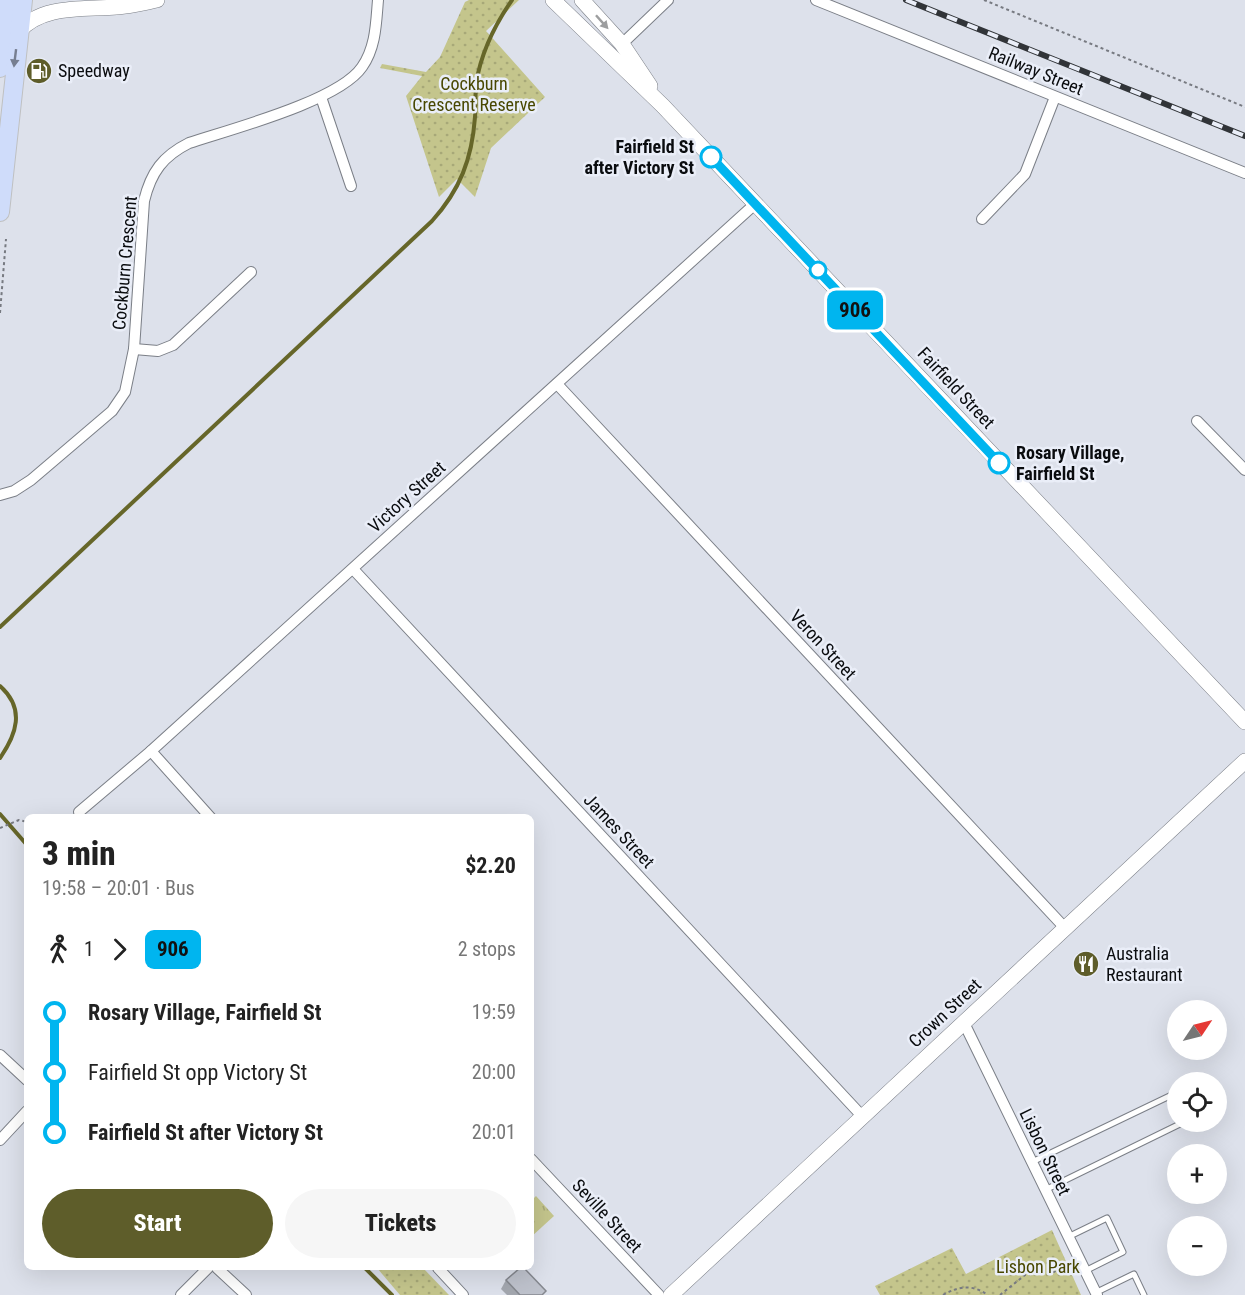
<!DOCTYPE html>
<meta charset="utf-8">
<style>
:root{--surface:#fff;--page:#f6f6f6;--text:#222;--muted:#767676;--accent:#5e5d2a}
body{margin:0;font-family:"Roboto Condensed",sans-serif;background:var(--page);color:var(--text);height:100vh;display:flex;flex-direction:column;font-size:22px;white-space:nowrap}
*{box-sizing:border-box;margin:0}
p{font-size:20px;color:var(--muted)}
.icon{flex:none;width:33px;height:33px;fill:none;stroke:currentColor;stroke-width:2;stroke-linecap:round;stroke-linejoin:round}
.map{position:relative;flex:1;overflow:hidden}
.side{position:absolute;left:24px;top:814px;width:510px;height:456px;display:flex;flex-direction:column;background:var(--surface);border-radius:9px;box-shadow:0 6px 24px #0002}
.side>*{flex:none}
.badge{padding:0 12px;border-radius:9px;font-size:21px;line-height:39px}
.needle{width:39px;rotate:55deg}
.buttons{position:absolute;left:1167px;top:1000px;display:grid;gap:12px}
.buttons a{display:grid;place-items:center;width:60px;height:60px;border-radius:50%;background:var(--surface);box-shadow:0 6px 24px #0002;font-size:30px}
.map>.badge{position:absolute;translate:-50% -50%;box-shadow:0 0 0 3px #fff}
.legs{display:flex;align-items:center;gap:9px;height:66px;padding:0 18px;font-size:20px}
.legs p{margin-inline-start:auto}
.headline{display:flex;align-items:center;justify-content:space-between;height:102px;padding:0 18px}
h1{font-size:33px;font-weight:800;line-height:45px}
.cta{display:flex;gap:12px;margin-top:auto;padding:12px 18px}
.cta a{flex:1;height:69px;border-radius:36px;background:var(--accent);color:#fff;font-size:24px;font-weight:800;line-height:69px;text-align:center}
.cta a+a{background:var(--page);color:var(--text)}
ul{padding:0 18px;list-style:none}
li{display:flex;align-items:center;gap:21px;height:60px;font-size:22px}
li i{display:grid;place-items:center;width:9px;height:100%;margin:0 8px;background:currentColor}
li i::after{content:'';width:15px;height:15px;margin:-8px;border:4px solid;border-radius:50%;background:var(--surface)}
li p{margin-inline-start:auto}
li:first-child i{background:linear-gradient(#0000 50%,currentColor 0)}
li:last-child i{background:linear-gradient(currentColor 50%,#0000 0)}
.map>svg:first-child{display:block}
.grass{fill:url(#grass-tufts)}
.park{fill:url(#park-dots)}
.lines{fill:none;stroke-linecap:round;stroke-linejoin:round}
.stream{stroke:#666629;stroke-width:4}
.lane-casing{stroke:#7b7f87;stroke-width:7}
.street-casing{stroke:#7b7f87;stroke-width:12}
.secondary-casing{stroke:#7b7f87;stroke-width:16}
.primary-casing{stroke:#bfc0c1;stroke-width:20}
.path{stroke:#777a81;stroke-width:2;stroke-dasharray:3 3;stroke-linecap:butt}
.lane{stroke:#fff;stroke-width:5}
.street{stroke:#fff;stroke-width:10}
.secondary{stroke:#fff;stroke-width:15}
.primary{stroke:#cfdcfa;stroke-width:18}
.rail-casing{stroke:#313438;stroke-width:6}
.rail{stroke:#eaeef8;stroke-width:4;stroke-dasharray:11;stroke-linecap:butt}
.wall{fill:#a3a7af}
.building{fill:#bec2cc;stroke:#85888f;stroke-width:1.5}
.oneway{fill:#9d9e9f}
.oneway2{fill:#767e90}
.line-1-casing{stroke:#fff;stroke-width:14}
.line-1{stroke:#00b5ef;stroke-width:9}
.stop-1-dot{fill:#fff;stroke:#00b5ef;stroke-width:3}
.labels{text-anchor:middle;stroke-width:5;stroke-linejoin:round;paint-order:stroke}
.poi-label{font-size:18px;fill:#0a0c0f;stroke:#eaeef8;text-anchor:start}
.street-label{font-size:18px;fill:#0a0c0f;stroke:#eaeef8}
.park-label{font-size:18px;fill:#484700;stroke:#eaeef8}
.stop-label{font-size:18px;font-weight:bold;fill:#0a0c0f;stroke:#eaeef8;text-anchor:end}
</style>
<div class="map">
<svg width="1245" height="1295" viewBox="0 0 1245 1295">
<defs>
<pattern id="grass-tufts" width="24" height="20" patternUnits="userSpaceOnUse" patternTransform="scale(1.5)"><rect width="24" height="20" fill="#c4c58c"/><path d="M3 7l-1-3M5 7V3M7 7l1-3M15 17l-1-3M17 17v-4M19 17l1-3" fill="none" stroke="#a7a878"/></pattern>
<pattern id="park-dots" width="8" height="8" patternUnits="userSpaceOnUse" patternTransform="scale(1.5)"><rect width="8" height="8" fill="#c4c58c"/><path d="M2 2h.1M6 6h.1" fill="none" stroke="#a7a878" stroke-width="1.8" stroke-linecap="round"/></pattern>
</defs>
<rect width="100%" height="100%" fill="#dde1eb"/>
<polygon class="grass" points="536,1196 554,1216 531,1237 531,1201"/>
<g class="park">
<polygon points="469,0 519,0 486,31 545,97 491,148 475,197 457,179 439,197 406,96 422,76 380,68 382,64 426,72 440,57 465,2"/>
<polygon points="1052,1230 1081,1295 880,1295 875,1286 952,1248 966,1274"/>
<polygon points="377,1268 423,1268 449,1295 400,1295"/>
</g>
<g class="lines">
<g class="stream">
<path d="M0,627l432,-406c28,-31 40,-62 43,-104 1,-11 0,-22 1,-33 5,-32 18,-58 36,-84"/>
<path d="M0,686c26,23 16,49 0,72"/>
<polyline points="0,814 27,845"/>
<polyline points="365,1268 392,1295"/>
</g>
<g class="lane-casing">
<g id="lane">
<polyline points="1032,1162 1178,1092"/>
<polyline points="1045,1190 1184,1122"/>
<polyline points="1068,1237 1107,1218 1123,1252 1085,1271"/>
<polyline points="1095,1293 1134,1274 1144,1295"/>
</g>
</g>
<g class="street-casing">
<g id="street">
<polyline points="816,0 1245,173"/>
<polyline points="622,44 668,0"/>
<polyline points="321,97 351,186"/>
<polyline points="982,219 1025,174 1055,97"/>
<polyline points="134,349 158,351 173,345 251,272"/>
<polyline points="557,384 1065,928"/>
<polyline points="1197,421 1245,470"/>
<path d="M0,495l14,-4 17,-11 81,-69 13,-19 9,-43 10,-148c7,-29 19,-45 45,-58 42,-14 150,-42 173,-76 14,-20 14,-44 16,-67"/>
<polyline points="353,569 862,1116"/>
<polyline points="151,751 211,818"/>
<polyline points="79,812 151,751 755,204"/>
<polyline points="964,1023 1097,1295"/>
<polyline points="0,1055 27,1080"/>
<polyline points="0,1140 27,1111"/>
<polyline points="531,1159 659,1295"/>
<polyline points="217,1268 246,1295"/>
<polyline points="438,1268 463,1295"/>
<polyline points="181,1295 208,1268"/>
</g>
</g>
<g class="secondary-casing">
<g id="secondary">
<polyline points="553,0 663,106 1245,722"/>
<polyline points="582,0 622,44 650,86"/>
<path d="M18,32c26,-30 71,-21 107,-26 11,-1 22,-4 32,-6"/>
<polyline points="671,1295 1245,761"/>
</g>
</g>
<g class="primary-casing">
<g id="primary">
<polyline points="0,68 8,0"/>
<polyline points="0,212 23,0"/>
</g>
</g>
<g class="path">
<polyline points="984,0 1245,107"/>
<polyline points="0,313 6,239"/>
<polyline points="0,828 19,820 27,822"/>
<path d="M943,1295c16,-9 29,-11 45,0"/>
<polyline points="1000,1295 1025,1275 1054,1272 1065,1265"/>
</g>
<use href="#lane" class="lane"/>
<use href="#street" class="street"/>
<use href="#secondary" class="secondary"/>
<use href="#primary" class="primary"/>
<g class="rail-casing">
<polyline id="rail" points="906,0 1245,136"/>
</g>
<use href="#rail" class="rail"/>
</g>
<polygon class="wall" points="506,1280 543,1295 507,1295 501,1289"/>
<polygon class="building" points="520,1268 524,1268 546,1291 542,1295 520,1295 506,1280"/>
<defs><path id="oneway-solid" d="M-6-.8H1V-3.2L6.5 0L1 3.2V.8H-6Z" transform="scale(1.5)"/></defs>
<use class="oneway" href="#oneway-solid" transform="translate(602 22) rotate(48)"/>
<use class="oneway2" href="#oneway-solid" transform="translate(15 58) rotate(97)"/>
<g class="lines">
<g class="line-1-casing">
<polyline id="line-1" points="711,157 999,463"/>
</g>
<use href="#line-1" class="line-1"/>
</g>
<defs>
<g id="fuel-disc" transform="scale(1.35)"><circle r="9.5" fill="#5e5d2a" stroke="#eaeef8"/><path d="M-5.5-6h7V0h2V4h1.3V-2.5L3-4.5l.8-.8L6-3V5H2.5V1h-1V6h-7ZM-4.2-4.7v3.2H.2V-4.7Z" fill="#fff"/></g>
<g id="restaurant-disc" transform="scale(1.35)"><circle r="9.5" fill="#5e5d2a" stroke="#eaeef8"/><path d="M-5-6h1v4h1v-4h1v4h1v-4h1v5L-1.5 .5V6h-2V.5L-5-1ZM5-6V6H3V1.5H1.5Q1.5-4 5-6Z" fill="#fff"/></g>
</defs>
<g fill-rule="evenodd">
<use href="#fuel-disc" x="39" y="71"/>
<use href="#restaurant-disc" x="1086" y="964"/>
</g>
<g class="stop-1-dot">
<circle cx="711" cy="157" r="10"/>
<circle cx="818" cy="270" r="8"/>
<circle cx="999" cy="463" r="10"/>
</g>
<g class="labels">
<g class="poi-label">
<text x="58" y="77">Speedway</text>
<text x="1106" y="960">Australia<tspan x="1106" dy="21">Restaurant</tspan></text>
</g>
<g class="street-label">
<text transform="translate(1036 71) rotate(22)" y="6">Railway Street</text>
<text transform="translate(125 263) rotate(-85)" y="6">Cockburn Crescent</text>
<text transform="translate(956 388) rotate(47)" y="6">Fairfield Street</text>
<text transform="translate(407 497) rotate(-42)" y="6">Victory Street</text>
<text transform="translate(823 645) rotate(47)" y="6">Veron Street</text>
<text transform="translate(619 831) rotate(47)" y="6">James Street</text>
<text transform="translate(945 1013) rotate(-43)" y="6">Crown Street</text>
<text transform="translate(1045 1152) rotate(64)" y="6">Lisbon Street</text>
<text transform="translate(607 1216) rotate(47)" y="6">Seville Street</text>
</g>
<g class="park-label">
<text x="474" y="90">Cockburn<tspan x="474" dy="21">Crescent Reserve</tspan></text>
<text x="1038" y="1273">Lisbon Park</text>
</g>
<g class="stop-label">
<text x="694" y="153">Fairfield St<tspan x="694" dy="21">after Victory St</tspan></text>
<text x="1016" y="459" text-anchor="start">Rosary Village,<tspan x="1016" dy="21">Fairfield St</tspan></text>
</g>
</g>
</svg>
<div class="buttons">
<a><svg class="needle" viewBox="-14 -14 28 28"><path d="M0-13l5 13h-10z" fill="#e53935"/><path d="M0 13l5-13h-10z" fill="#767676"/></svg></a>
<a><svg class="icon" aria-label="locate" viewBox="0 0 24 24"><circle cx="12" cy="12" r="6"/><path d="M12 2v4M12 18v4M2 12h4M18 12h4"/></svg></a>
<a>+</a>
<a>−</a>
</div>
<b class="badge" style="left:855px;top:310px;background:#00b5ef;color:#111">906</b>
<section class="side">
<div class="headline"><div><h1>3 min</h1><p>19:58 – 20:01 · Bus</p></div><b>$2.20</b></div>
<div class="legs"><svg class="icon" aria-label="walk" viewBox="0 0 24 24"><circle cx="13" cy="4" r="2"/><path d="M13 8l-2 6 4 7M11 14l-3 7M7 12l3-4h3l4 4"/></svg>1<svg class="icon" aria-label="forward" viewBox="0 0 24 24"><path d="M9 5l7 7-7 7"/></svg><b class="badge" style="background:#00b5ef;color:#111">906</b><p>2 stops</p></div>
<ul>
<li><i style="color:#00b5ef"></i><b>Rosary Village, Fairfield St</b><p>19:59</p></li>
<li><i style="color:#00b5ef"></i><span>Fairfield St opp Victory St</span><p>20:00</p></li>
<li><i style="color:#00b5ef"></i><b>Fairfield St after Victory St</b><p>20:01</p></li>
</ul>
<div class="cta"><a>Start</a><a>Tickets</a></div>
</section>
</div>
